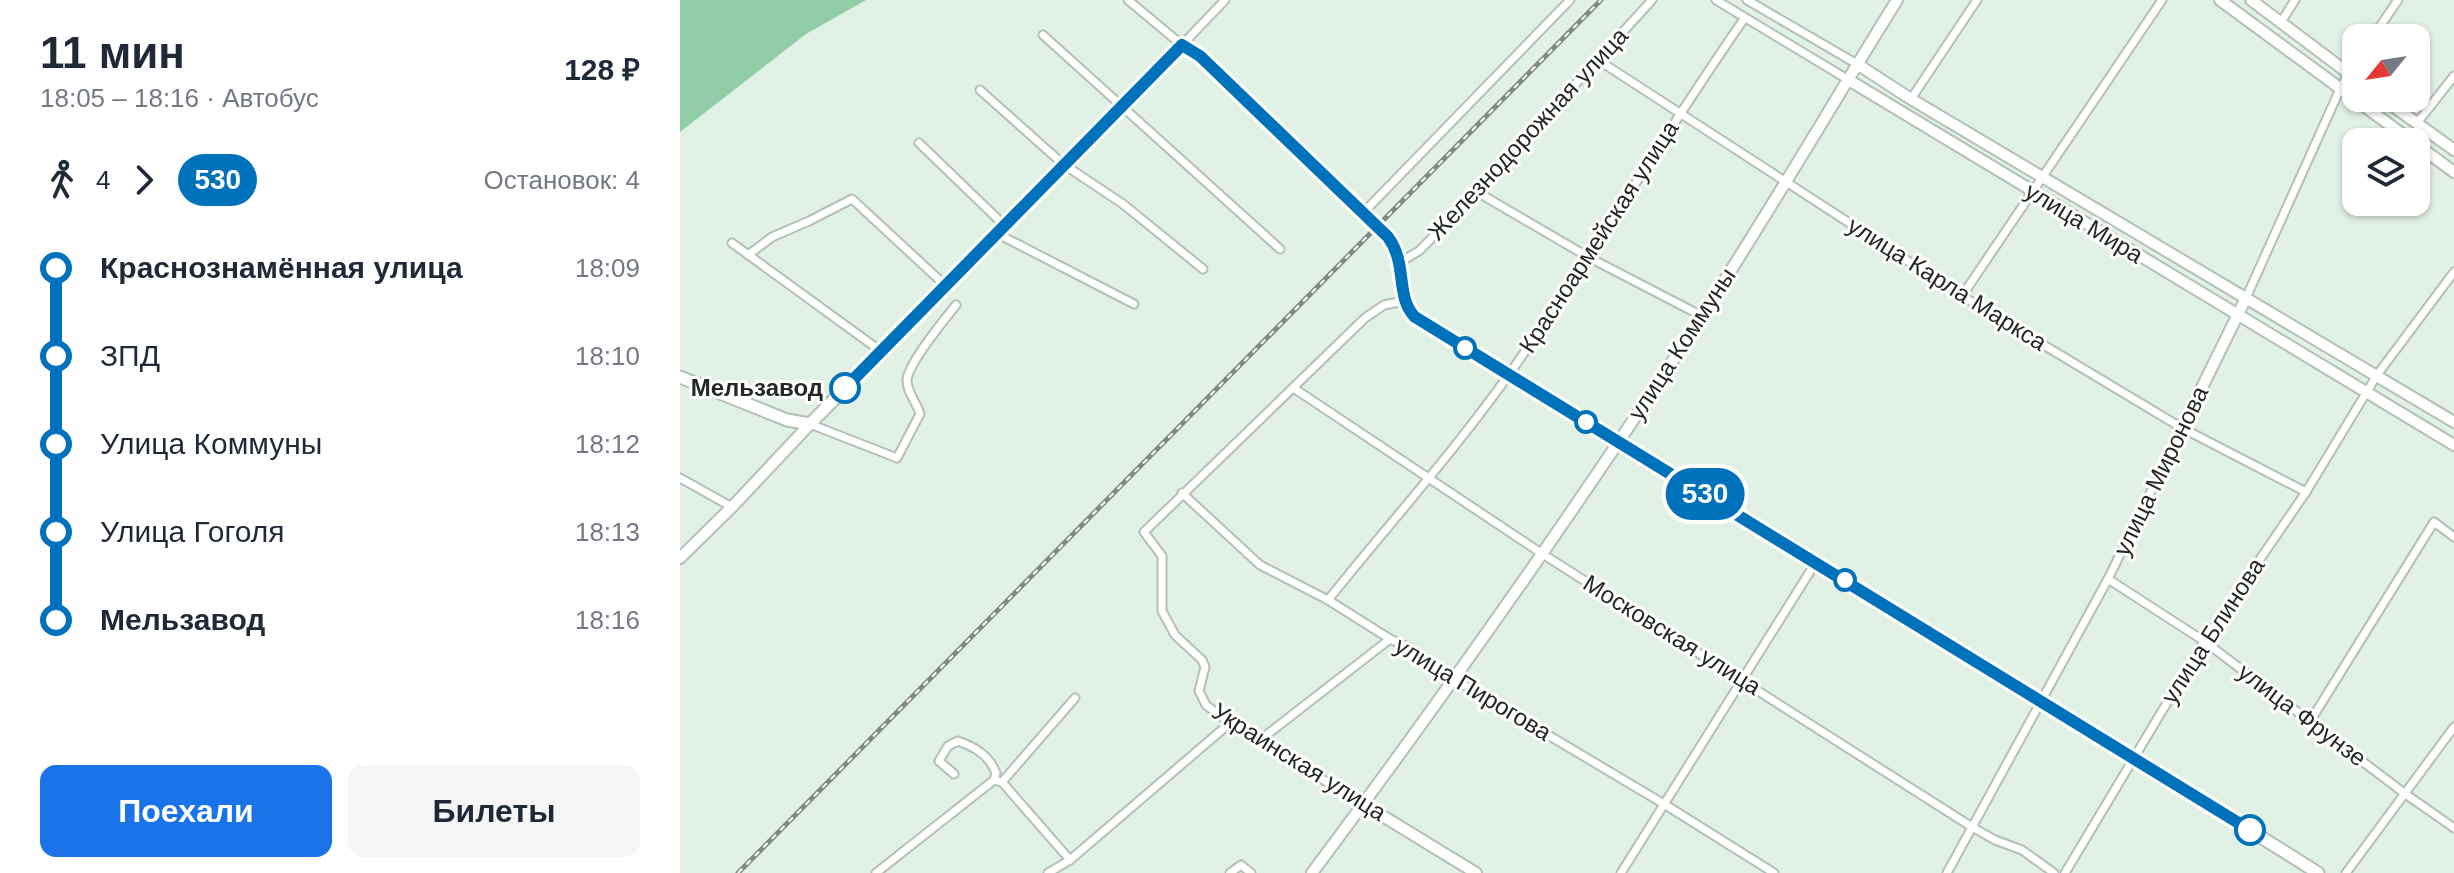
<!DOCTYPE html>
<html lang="ru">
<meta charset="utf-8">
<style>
:root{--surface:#fff;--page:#f6f6f7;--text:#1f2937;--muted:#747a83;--accent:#1a73e8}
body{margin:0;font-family:Arial,sans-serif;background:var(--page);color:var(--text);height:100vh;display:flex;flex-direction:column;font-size:30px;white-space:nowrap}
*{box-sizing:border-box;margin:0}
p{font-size:26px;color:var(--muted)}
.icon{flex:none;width:44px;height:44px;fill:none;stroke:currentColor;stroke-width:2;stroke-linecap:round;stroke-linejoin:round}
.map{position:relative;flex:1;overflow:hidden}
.side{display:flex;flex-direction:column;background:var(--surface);width:680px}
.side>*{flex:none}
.badge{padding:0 16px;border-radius:26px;font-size:28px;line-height:52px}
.needle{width:52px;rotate:240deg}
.controls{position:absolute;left:1662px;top:24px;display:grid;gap:16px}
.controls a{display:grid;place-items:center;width:88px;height:88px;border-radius:16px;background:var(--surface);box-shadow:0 2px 6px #0004;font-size:40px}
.map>.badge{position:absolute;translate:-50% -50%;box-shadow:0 0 0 4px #fff}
.legs{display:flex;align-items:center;gap:12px;height:88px;padding:0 40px;font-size:26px}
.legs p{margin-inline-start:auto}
.summary{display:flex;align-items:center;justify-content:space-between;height:136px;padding:0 40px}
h1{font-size:44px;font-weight:700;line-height:60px}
.primary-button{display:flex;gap:16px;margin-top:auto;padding:16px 40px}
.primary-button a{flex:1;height:92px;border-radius:16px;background:var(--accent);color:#fff;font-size:32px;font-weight:700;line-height:92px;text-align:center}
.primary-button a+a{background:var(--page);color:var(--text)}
ul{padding:0 40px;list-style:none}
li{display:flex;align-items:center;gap:28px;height:88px;font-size:30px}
li i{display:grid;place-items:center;width:12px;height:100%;margin:0 10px;background:currentColor}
li i::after{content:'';width:20px;height:20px;margin:-10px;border:6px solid;border-radius:50%;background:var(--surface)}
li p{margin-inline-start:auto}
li:first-child i{background:linear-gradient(#0000 50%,currentColor 0)}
li:last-child i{background:linear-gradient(currentColor 50%,#0000 0)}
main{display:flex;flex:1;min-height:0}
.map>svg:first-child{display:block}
.forest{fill:#91cda6}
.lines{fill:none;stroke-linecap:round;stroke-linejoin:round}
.street-casing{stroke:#b2c0b6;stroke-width:11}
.secondary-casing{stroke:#b2c0b6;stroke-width:14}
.primary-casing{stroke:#b2c0b6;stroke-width:15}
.street{stroke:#fff;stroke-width:7}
.secondary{stroke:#fff;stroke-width:10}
.primary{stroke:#fff;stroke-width:11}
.rail-casing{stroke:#808a83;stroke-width:5}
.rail{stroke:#fff;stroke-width:2;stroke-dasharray:6;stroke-linecap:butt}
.line-1-casing{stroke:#fff;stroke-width:18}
.line-1{stroke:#0072bc;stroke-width:12}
.stop-1-dot{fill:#fff;stroke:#0072bc;stroke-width:4}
.labels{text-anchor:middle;stroke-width:6;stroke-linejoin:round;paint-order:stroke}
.street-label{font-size:24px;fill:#242925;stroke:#fff}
.stop-label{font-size:24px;font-weight:bold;fill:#242925;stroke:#fff;text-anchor:end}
</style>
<main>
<section class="side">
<div class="summary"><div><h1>11 мин</h1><p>18:05 – 18:16 · Автобус</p></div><b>128 ₽</b></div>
<div class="legs"><svg class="icon" aria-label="walk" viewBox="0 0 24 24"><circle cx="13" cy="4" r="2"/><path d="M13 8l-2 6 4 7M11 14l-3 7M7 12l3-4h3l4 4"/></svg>4<svg class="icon" aria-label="forward" viewBox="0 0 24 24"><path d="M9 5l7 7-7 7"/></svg><b class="badge" style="background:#0072bc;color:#fff">530</b><p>Остановок: 4</p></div>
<ul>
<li><i style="color:#0072bc"></i><b>Краснознамённая улица</b><p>18:09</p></li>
<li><i style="color:#0072bc"></i><span>ЗПД</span><p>18:10</p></li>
<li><i style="color:#0072bc"></i><span>Улица Коммуны</span><p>18:12</p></li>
<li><i style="color:#0072bc"></i><span>Улица Гоголя</span><p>18:13</p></li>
<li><i style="color:#0072bc"></i><b>Мельзавод</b><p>18:16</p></li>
</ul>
<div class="primary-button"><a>Поехали</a><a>Билеты</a></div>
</section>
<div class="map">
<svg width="1774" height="873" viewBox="0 0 1774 873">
<rect width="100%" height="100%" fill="#e2f1e6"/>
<polygon class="forest" points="0,0 186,0 126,34 0,132"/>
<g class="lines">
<g class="street-casing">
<g id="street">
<polyline points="448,0 502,45 545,0"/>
<polyline points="1036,0 1167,79"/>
<polyline points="1067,0 1177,64"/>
<polyline points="1601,22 1615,0"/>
<polyline points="363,35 600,249"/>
<polyline points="1692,38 1718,0"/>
<polyline points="918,60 1282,296 1502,428 1626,492"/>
<polyline points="300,90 383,164 443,204 523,269"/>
<polyline points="1231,99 1297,0"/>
<polyline points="1737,123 1774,76"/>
<polyline points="239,143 324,225"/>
<polyline points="797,192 910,258 1022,316"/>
<polyline points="683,213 890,0"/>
<polyline points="316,233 454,304"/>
<polyline points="52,243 202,352"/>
<polyline points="68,255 92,237 129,221 172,199 266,286"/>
<polyline points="720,262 739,251 797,192 972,0"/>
<polyline points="1282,296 1482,0"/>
<polyline points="1566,298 1660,89 1676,61"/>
<polyline points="615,389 861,553 1292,827 1315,840 1342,850 1374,873"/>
<path d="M130,424l87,34 23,-44c-3,-11 -14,-23 -13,-35 3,-18 37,-59 49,-74"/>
<polyline points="0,478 52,507"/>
<polyline points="502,493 580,565 648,600 710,639 730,648 774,679 984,804 1094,873"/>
<polyline points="1428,579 1524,641 1724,793 1774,828"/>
<path d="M648,600c61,-76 126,-148 182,-227 82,-116 153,-238 234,-354"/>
<polyline points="1631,720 1754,522 1774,537"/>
<polyline points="580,740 710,639"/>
<polyline points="314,780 322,782 395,698"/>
<polyline points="322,782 390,860"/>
<polyline points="683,804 550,723 526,705 519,691 525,667 522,660 495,635 482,611 482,556 464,532 685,318 704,305 724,301"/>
<path d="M196,873l118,-93 2,-7c-7,-18 -21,-26 -38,-32l-10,5 -9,15 15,13"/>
<polyline points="368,873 390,860 550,723"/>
<polyline points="550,873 561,865 571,873"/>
<polyline points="941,873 1136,562"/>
<polyline points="1267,873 1428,579 1502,428"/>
<polyline points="1385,873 1524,641 1626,492 1697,375 1774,272"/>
<polyline points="1666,873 1774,727"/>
</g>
</g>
<g class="secondary-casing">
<g id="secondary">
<polyline points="1540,0 1733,142"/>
<polyline points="1571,0 1676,79"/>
<polyline points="1177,64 1231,99 1774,422"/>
<polyline points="1167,79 1774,445"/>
<polyline points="1702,98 1774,150"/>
<polyline points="1736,144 1774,172"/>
<polyline points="1502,428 1566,298"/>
<polyline points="0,558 52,507 130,424"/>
<polyline points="683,804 796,873"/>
<path d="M632,873c135,-181 265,-365 388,-554 68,-105 131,-213 197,-319"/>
</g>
</g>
<g class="primary-casing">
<path id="primary" d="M0,377l107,43 23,4 372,-379 18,11 188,181c20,27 7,60 27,80 300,187 604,367 903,556"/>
</g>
<use href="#street" class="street"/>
<use href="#secondary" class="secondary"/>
<use href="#primary" class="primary"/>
<g class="rail-casing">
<polyline id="rail" points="58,873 921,0"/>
</g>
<use href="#rail" class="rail"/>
</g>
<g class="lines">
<g class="line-1-casing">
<path id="line-1" d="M165,388l337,-343 18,11 188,181c20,27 7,60 27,80l835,513"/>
</g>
<use href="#line-1" class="line-1"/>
</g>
<g class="stop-1-dot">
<circle cx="785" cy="348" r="10"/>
<circle cx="165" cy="388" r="14"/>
<circle cx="906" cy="422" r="10"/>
<circle cx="1165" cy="580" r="10"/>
<circle cx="1570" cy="830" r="14"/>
</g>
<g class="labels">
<g class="street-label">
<text transform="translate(848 134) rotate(-47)" y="8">Железнодорожная улица</text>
<text transform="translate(1404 223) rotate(31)" y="8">улица Мира</text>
<text transform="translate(919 237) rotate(-57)" y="8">Красноармейская улица</text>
<text transform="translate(1267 284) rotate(32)" y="8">улица Карла Маркса</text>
<text transform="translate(1002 344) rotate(-57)" y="8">улица Коммуны</text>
<text transform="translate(1481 471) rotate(-64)" y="8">улица Миронова</text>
<text transform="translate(1533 631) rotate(-57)" y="8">улица Блинова</text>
<text transform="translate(992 635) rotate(32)" y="8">Московская улица</text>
<text transform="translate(793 689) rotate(31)" y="8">улица Пирогова</text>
<text transform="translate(1622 715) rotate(37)" y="8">улица Фрунзе</text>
<text transform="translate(619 762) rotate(32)" y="8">Украинская улица</text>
</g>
<g class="stop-label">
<text x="143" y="396">Мельзавод</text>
</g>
</g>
</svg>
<div class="controls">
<a><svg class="needle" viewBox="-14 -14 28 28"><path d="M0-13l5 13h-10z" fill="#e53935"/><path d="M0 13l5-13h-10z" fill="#747a83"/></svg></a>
<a><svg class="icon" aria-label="layers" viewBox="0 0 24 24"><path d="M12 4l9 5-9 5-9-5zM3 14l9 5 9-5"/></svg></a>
</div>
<b class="badge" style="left:1025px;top:494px;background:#0072bc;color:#fff">530</b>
</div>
</main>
